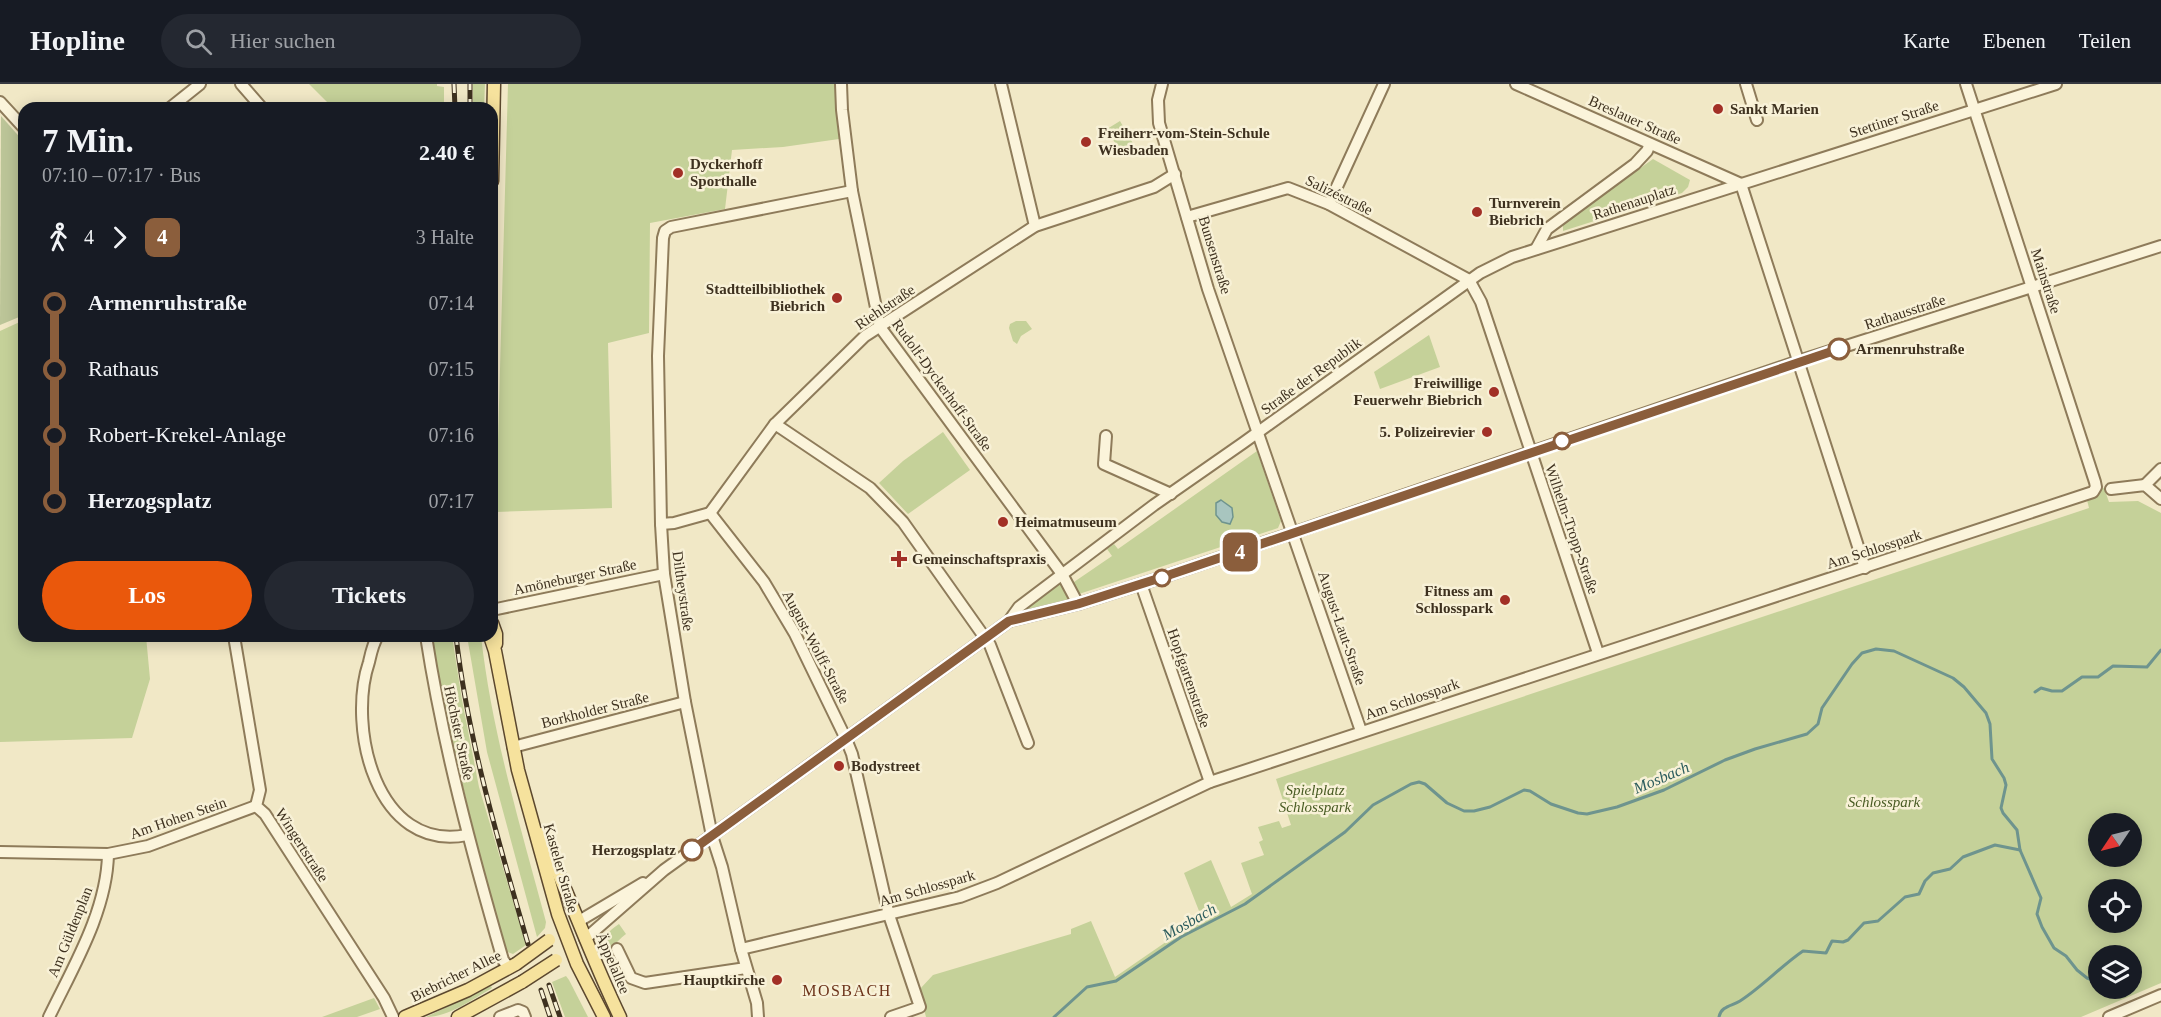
<!DOCTYPE html>
<html lang="de">
<meta charset="utf-8">
<style>
:root{--surface:#171b24;--page:#242831;--text:#f1f3f6;--muted:#9ea1a6;--line:#363941;--accent:#ea580c}
body{margin:0;font-family:"Times New Roman",serif;background:var(--page);color:var(--text);height:100vh;display:flex;flex-direction:column;font-size:22px;white-space:nowrap}
*{box-sizing:border-box;margin:0}
p{font-size:20px;color:var(--muted)}
.icon{flex:none;width:33px;height:33px;fill:none;stroke:currentColor;stroke-width:2;stroke-linecap:round;stroke-linejoin:round}
.map{position:relative;flex:1;overflow:hidden}
.details{position:absolute;left:18px;top:18px;width:480px;height:540px;display:flex;flex-direction:column;background:var(--surface);border-radius:18px;box-shadow:0 3px 15px #0003}
.details>*{flex:none}
.badge{padding:0 12px;border-radius:9px;font-size:21px;line-height:39px}
.needle{width:39px;rotate:235deg}
.tools{position:absolute;left:2088px;top:729px;display:grid;gap:12px}
.tools a{display:grid;place-items:center;width:54px;height:54px;border-radius:50%;background:var(--surface);box-shadow:0 3px 15px #0003;font-size:30px}
.map>.badge{position:absolute;translate:-50% -50%;box-shadow:0 0 0 3px #fff}
.legs{display:flex;align-items:center;gap:9px;height:66px;padding:0 24px;font-size:20px}
.legs p{margin-inline-start:auto}
.headline{display:flex;align-items:center;justify-content:space-between;height:102px;padding:0 24px}
h1{font-size:33px;font-weight:800;line-height:45px}
.button{display:flex;gap:12px;margin-top:auto;padding:12px 24px}
.button a{flex:1;height:69px;border-radius:36px;background:var(--accent);color:#fff;font-size:24px;font-weight:800;line-height:69px;text-align:center}
.button a+a{background:var(--page);color:var(--text)}
ul{padding:0 24px;list-style:none}
li{display:flex;align-items:center;gap:21px;height:66px;font-size:22px}
li i{display:grid;place-items:center;width:9px;height:100%;margin:0 8px;background:currentColor}
li i::after{content:'';width:15px;height:15px;margin:-8px;border:4px solid;border-radius:50%;background:var(--surface)}
li p{margin-inline-start:auto}
li:first-child i{background:linear-gradient(#0000 50%,currentColor 0)}
li:last-child i{background:linear-gradient(currentColor 50%,#0000 0)}
header{display:flex;align-items:center;gap:36px;box-sizing:border-box;height:84px;padding:0 30px;background:var(--surface);border-bottom:2px solid var(--line)}
header strong{font-size:28px}
nav{display:flex;gap:33px;margin-inline-start:auto;font-size:21px}
.search{width:420px;height:54px;background:var(--page);display:flex;align-items:center;gap:15px;box-sizing:border-box;padding:0 21px;border-radius:33px;color:var(--muted);font-size:22px}
.map>svg:first-child{display:block}
.green{fill:#c5d199;fill-rule:evenodd}
.cemetery{fill:#bcc598}
.water{fill:#a8c5bf;stroke:#6e948e;stroke-width:1.5}
.lines{fill:none;stroke-linecap:round;stroke-linejoin:round}
.stream{stroke:#6e948e;stroke-width:3}
.minor-casing{stroke:#8e7b5a;stroke-width:14}
.major-casing{stroke:#5c482e;stroke-width:15}
.minor{stroke:#fbf4db;stroke-width:10}
.major{stroke:#f6e29d;stroke-width:12}
.rail-casing{stroke:#3e311f;stroke-width:5}
.rail{stroke:#f8f1d7;stroke-width:3;stroke-dasharray:9;stroke-linecap:butt}
.major-bridge-casing{stroke:#5c482e;stroke-width:15;stroke-linecap:butt}
.major-bridge{stroke:#f6e29d;stroke-width:12}
.line-1-casing{stroke:#fff;stroke-width:14}
.line-1{stroke:#8b5e3c;stroke-width:9}
.poi-dot{fill:#a23026;stroke:#f8f1d7;stroke-width:2}
.stop-1-dot{fill:#fff;stroke:#8b5e3c;stroke-width:3}
.labels{text-anchor:middle;stroke-width:5;stroke-linejoin:round;paint-order:stroke}
.poi-label{font-size:15px;font-weight:bold;fill:#3e311f;stroke:#f8f1d7;text-anchor:start}
.street-label{font-size:15px;fill:#3e311f;stroke:#f8f1d7}
.stop-label{font-size:15px;font-weight:bold;fill:#3e311f;stroke:#f8f1d7;text-anchor:start}
.park-label{font-size:15px;font-style:italic;fill:#495c24;stroke:#f8f1d7}
.water-label{font-size:16px;font-style:italic;fill:#2d5d5e;stroke:#f8f1d7}
.neighbourhood-label{font-size:16px;letter-spacing:1.5px;fill:#6d341b;stroke:#f8f1d7}
</style>
<header>
<strong>Hopline</strong>
<div class="search"><svg class="icon" aria-label="search" viewBox="0 0 24 24"><circle cx="10" cy="10" r="6"/><path d="M15 15l6 6"/></svg>Hier suchen</div>
<nav><a>Karte</a><a>Ebenen</a><a>Teilen</a></nav>
</header>
<div class="map">
<svg width="2161" height="933" viewBox="0 0 2161 933">
<rect width="100%" height="100%" fill="#f1e8c6"/>
<g class="green">
<polygon points="309,0 437,0 437,2 444,3 444,24 333,24"/>
<polygon points="473,0 485,0 484,24 473,24"/>
<polygon points="508,0 838,0 839,55 783,63 732,66 725,125 650,139 649,249 608,259 612,424 496,428"/>
<polygon points="1120,37 1135,63 1122,71 1107,45"/>
<polygon points="1653,75 1690,96 1688,103 1682,109 1563,147 1563,140"/>
<polygon points="24,236 24,552 146,552 150,595 132,654 0,658 0,247"/>
<polygon points="1016,237 1026,237 1032,245 1021,252 1017,260 1013,257 1009,244 1010,240"/>
<polygon points="1429,251 1440,283 1380,305 1374,288"/>
<polygon points="943,348 970,386 908,430 879,399 903,377"/>
<polygon points="1257,367 1281,437 1278,444 1079,510 1076,509 1072,501 1074,498 1112,472 1107,465 1114,460 1118,465"/>
<path d="M2104,404l5,14 29,-1 23,12v470l-80,34h-1155l-7,-27 14,-15 138,-41v-5l20,-8 24,56 64,-44 24,-12 -19,-48 27,-13 20,47 21,-13 -11,-31 23,-8 -5,-13 4,-2 -5,-13 21,-6 3,7 9,-3 -15,-46 813,-271 -2,-8 8,-3 6,-8zM2098,740h34v32h-34zM2098,806h34v32h-34zM2098,872h34v32h-34z"/>
<polygon points="1059,498 1069,517 1021,531 1019,528"/>
<path d="M431,552h21l10,64 17,87 47,158 -13,9 -8,-3 -2,-3c-26,-104 -53,-207 -72,-312z"/>
<path d="M467,552h14c11,98 40,192 65,286l-1,6 -8,9 -50,-185z"/>
<path d="M619,840l7,10c-5,4 -12,10 -14,15 -5,12 6,29 10,39l-4,1 -16,-37c-1,-13 6,-21 17,-28z"/>
<polygon points="566,892 569,896 588,933 565,933 552,898"/>
<path d="M491,902l1,2c-19,11 -43,29 -66,29z"/>
<polygon points="374,914 380,925 357,933 322,933"/>
</g>
<polygon class="cemetery" points="1,32 24,58 24,231 0,241"/>
<polygon class="water" points="1221,416 1232,424 1233,433 1230,440 1222,438 1216,431 1216,419"/>
<g class="lines">
<g class="stream">
<polyline points="2035,608 2041,604 2052,607 2062,607 2082,593 2098,593 2113,582 2147,583 2161,566"/>
<polyline points="1054,933 1087,903 1116,897 1181,853 1245,820 1345,748 1373,721 1411,700 1419,698 1425,700 1447,719 1464,727 1474,727 1490,723 1524,706 1530,707 1551,720 1578,729 1587,730 1617,723 1664,706 1725,676 1755,665 1807,650 1818,640 1822,624 1852,580 1862,569 1876,565 1894,567 1953,594 1964,603 1986,629 1990,640 1992,675 2004,694 2006,701 2001,724 2003,729 2017,746 2020,766 2041,814 2037,830 2042,843 2054,864 2066,872 2077,886 2087,894 2098,898"/>
<path d="M1719,933c2,-11 13,-11 21,-16 22,-14 41,-35 63,-50l23,2 6,-12 11,1 5,-2 16,-17 14,-2 27,-24 14,-3 6,-13 8,-8 17,-4 13,-12 32,-12 25,5"/>
</g>
<g class="minor-casing">
<g id="minor">
<polyline points="241,0 262,24"/>
<polyline points="841,0 842,26 852,107 880,243 1062,490 1078,520"/>
<polyline points="1001,0 1035,142"/>
<polyline points="1162,0 1158,16 1159,39 1208,205 1361,647"/>
<polyline points="1516,0 1741,100"/>
<polyline points="1746,0 1757,36"/>
<polyline points="0,18 24,44"/>
<polyline points="170,24 200,0"/>
<polyline points="1741,100 1865,484"/>
<polyline points="1329,120 1384,0"/>
<polyline points="1187,133 1288,104 1329,120 1469,196 1481,218 1598,569"/>
<polyline points="1536,165 1547,145 1635,80 1647,67 1650,60"/>
<polyline points="775,340 870,404 903,438 990,561 1028,659"/>
<polyline points="1106,352 1104,380 1171,410"/>
<polyline points="2145,401 2161,385"/>
<polyline points="2111,405 2145,401 2161,415"/>
<polyline points="710,429 764,498 795,550 846,655 852,670 889,831 920,923 891,933"/>
<polyline points="661,440 674,439 710,429 775,340 865,252 1035,142 1154,103 1175,90"/>
<polyline points="1141,500 1210,698"/>
<polyline points="492,526 664,490"/>
<polyline points="1009,537 1078,520 1163,493 1799,277 2161,162"/>
<polyline points="234,552 260,706 256,722 265,730 384,914 393,933"/>
<path d="M378,552c-5,7 -7,17 -9,26 -22,65 7,191 98,173"/>
<path d="M426,552c17,110 46,217 77,324l6,8"/>
<polyline points="513,663 685,618"/>
<polyline points="0,768 108,770 148,762 256,722"/>
<polyline points="579,837 643,799"/>
<polyline points="585,855 664,786 1009,537 1019,523 1154,421 1243,359 1480,189 1512,173 2056,0"/>
<polyline points="617,865 631,894 645,899 746,884"/>
<polyline points="741,865 960,813 997,799 1210,698 2093,408 2096,403 2095,398 1966,0"/>
<path d="M49,933c24,-50 58,-106 59,-163"/>
<polyline points="500,933 518,926 523,928 525,933"/>
<polyline points="758,933 757,919 741,865 722,783 712,752 685,618 664,490 661,440 658,272 663,154 665,147 671,143 852,107"/>
<polyline points="2109,933 2161,911"/>
</g>
</g>
<g class="major-casing">
<g id="major">
<polyline points="492,97 494,0"/>
<polyline points="492,539 496,550 496,560"/>
<polyline points="490,552 495,567 518,686 558,830 577,880 604,933"/>
<path d="M541,750c28,60 50,123 79,183"/>
<polyline points="405,933 468,906 516,880"/>
<polyline points="458,933 522,898"/>
</g>
</g>
<use href="#minor" class="minor"/>
<use href="#major" class="major"/>
<g class="rail-casing">
<g id="rail">
<polyline points="454,0 455,24"/>
<polyline points="470,24 470,0"/>
<path d="M456,552c12,105 43,207 72,308"/>
<polyline points="549,901 560,933"/>
<polyline points="541,906 550,933"/>
</g>
</g>
<use href="#rail" class="rail"/>
<g class="major-bridge-casing">
<g id="major-bridge">
<polyline points="516,880 549,856"/>
<polyline points="522,898 556,876"/>
</g>
</g>
<use href="#major-bridge" class="major-bridge"/>
</g>
<g class="lines">
<g class="line-1-casing">
<polyline id="line-1" points="692,766 1009,537 1078,520 1163,493 1839,265"/>
</g>
<use href="#line-1" class="line-1"/>
</g>
<g class="poi-dot">
<circle cx="1718" cy="25" r="6"/>
<circle cx="1086" cy="58" r="6"/>
<circle cx="678" cy="89" r="6"/>
<circle cx="1477" cy="128" r="6"/>
<circle cx="837" cy="214" r="6"/>
<circle cx="1494" cy="308" r="6"/>
<circle cx="1487" cy="348" r="6"/>
<circle cx="1003" cy="438" r="6"/>
<path d="M896 466h6v6h6v6h-6v6h-6v-6h-6v-6h6z"/>
<circle cx="1505" cy="516" r="6"/>
<circle cx="839" cy="682" r="6"/>
<circle cx="777" cy="896" r="6"/>
</g>
<g class="stop-1-dot">
<circle cx="1839" cy="265" r="10"/>
<circle cx="1562" cy="357" r="8"/>
<circle cx="1162" cy="494" r="8"/>
<circle cx="692" cy="766" r="10"/>
</g>
<g class="labels">
<g class="poi-label">
<text x="1730" y="30">Sankt Marien</text>
<text x="1098" y="54">Freiherr-vom-Stein-Schule<tspan x="1098" dy="17">Wiesbaden</tspan></text>
<text x="690" y="85">Dyckerhoff<tspan x="690" dy="17">Sporthalle</tspan></text>
<text x="1489" y="124">Turnverein<tspan x="1489" dy="17">Biebrich</tspan></text>
<text x="825" y="210" text-anchor="end">Stadtteilbibliothek<tspan x="825" dy="17">Biebrich</tspan></text>
<text x="1482" y="304" text-anchor="end">Freiwillige<tspan x="1482" dy="17">Feuerwehr Biebrich</tspan></text>
<text x="1475" y="353" text-anchor="end">5. Polizeirevier</text>
<text x="1015" y="443">Heimatmuseum</text>
<text x="912" y="480">Gemeinschaftspraxis</text>
<text x="1493" y="512" text-anchor="end">Fitness am<tspan x="1493" dy="17">Schlosspark</tspan></text>
<text x="851" y="687">Bodystreet</text>
<text x="765" y="901" text-anchor="end">Hauptkirche</text>
</g>
<g class="street-label">
<text transform="translate(1894 35) rotate(-18)" y="5">Stettiner Straße</text>
<text transform="translate(1635 36) rotate(24)" y="5">Breslauer Straße</text>
<text transform="translate(1339 111) rotate(26)" y="5">Salizéstraße</text>
<text transform="translate(1634 118) rotate(-18)" y="5">Rathenauplatz</text>
<text transform="translate(1215 171) rotate(73)" y="5">Bunsenstraße</text>
<text transform="translate(2046 197) rotate(72)" y="5">Mainstraße</text>
<text transform="translate(885 223) rotate(-34)" y="5">Riehlstraße</text>
<text transform="translate(1905 228) rotate(-18)" y="5">Rathausstraße</text>
<text transform="translate(1311 292) rotate(-36)" y="5">Straße der Republik</text>
<text transform="translate(942 301) rotate(54)" y="5">Rudolf-Dyckerhoff-Straße</text>
<text transform="translate(1572 445) rotate(71)" y="5">Wilhelm-Tropp-Straße</text>
<text transform="translate(1874 465) rotate(-18)" y="5">Am Schlosspark</text>
<text transform="translate(575 493) rotate(-12)" y="5">Amöneburger Straße</text>
<text transform="translate(683 507) rotate(82)" y="5">Diltheystraße</text>
<text transform="translate(1342 544) rotate(71)" y="5">August-Laut-Straße</text>
<text transform="translate(816 563) rotate(62)" y="5">August-Wolff-Straße</text>
<text transform="translate(1189 594) rotate(71)" y="5">Hopfgartenstraße</text>
<text transform="translate(1412 615) rotate(-19)" y="5">Am Schlosspark</text>
<text transform="translate(595 626) rotate(-14)" y="5">Borkholder Straße</text>
<text transform="translate(459 649) rotate(78)" y="5">Höchster Straße</text>
<text transform="translate(178 734) rotate(-19)" y="5">Am Hohen Stein</text>
<text transform="translate(302 761) rotate(57)" y="5">Wingertstraße</text>
<text transform="translate(561 784) rotate(74)" y="5">Kasteler Straße</text>
<text transform="translate(927 804) rotate(-16)" y="5">Am Schlosspark</text>
<text transform="translate(70 848) rotate(-68)" y="5">Am Güldenplan</text>
<text transform="translate(613 879) rotate(67)" y="5">Äppelallee</text>
<text transform="translate(456 892) rotate(-26)" y="5">Biebricher Allee</text>
</g>
<g class="stop-label">
<text x="1856" y="270">Armenruhstraße</text>
<text x="676" y="771" text-anchor="end">Herzogsplatz</text>
</g>
<g class="park-label">
<text x="1315" y="711">Spielplatz<tspan x="1315" dy="17">Schlosspark</tspan></text>
<text x="1884" y="723">Schlosspark</text>
</g>
<g class="water-label">
<text transform="translate(1661 693) rotate(-23)" y="6">Mosbach</text>
<text transform="translate(1189 837) rotate(-29)" y="6">Mosbach</text>
</g>
<g class="neighbourhood-label">
<text x="847" y="912">MOSBACH</text>
</g>
</g>
</svg>
<div class="tools">
<a><svg class="needle" viewBox="-14 -14 28 28"><path d="M0-13l5 13h-10z" fill="#e53935"/><path d="M0 13l5-13h-10z" fill="#9ea1a6"/></svg></a>
<a><svg class="icon" aria-label="locate" viewBox="0 0 24 24"><circle cx="12" cy="12" r="6"/><path d="M12 2v4M12 18v4M2 12h4M18 12h4"/></svg></a>
<a><svg class="icon" aria-label="layers" viewBox="0 0 24 24"><path d="M12 4l9 5-9 5-9-5zM3 14l9 5 9-5"/></svg></a>
</div>
<b class="badge" style="left:1240px;top:468px;background:#8b5e3c;color:#fff">4</b>
<section class="details">
<div class="headline"><div><h1>7 Min.</h1><p>07:10 – 07:17 · Bus</p></div><b>2.40 €</b></div>
<div class="legs"><svg class="icon" aria-label="walk" viewBox="0 0 24 24"><circle cx="13" cy="4" r="2"/><path d="M13 8l-2 6 4 7M11 14l-3 7M7 12l3-4h3l4 4"/></svg>4<svg class="icon" aria-label="forward" viewBox="0 0 24 24"><path d="M9 5l7 7-7 7"/></svg><b class="badge" style="background:#8b5e3c;color:#fff">4</b><p>3 Halte</p></div>
<ul>
<li><i style="color:#8b5e3c"></i><b>Armenruhstraße</b><p>07:14</p></li>
<li><i style="color:#8b5e3c"></i><span>Rathaus</span><p>07:15</p></li>
<li><i style="color:#8b5e3c"></i><span>Robert-Krekel-Anlage</span><p>07:16</p></li>
<li><i style="color:#8b5e3c"></i><b>Herzogsplatz</b><p>07:17</p></li>
</ul>
<div class="button"><a>Los</a><a>Tickets</a></div>
</section>
</div>
